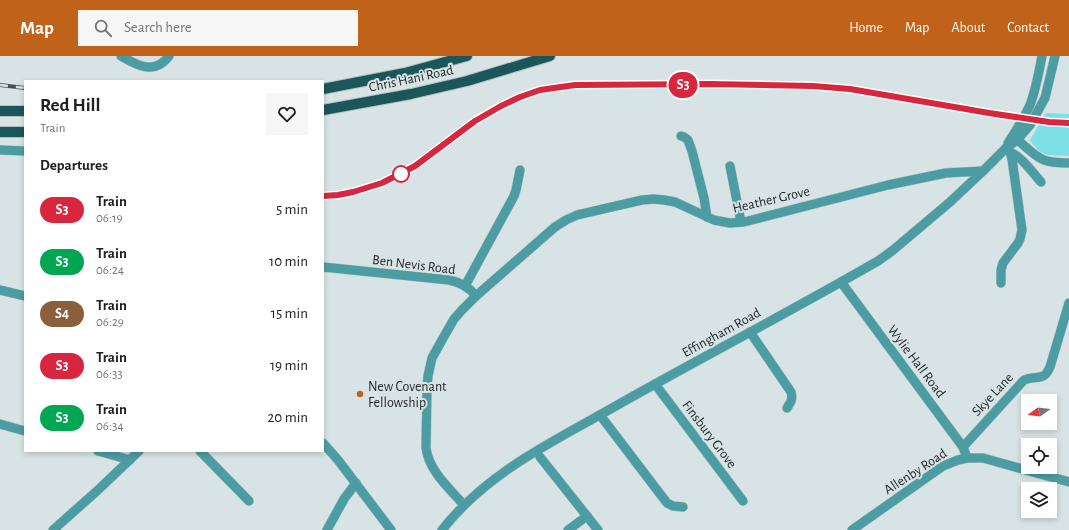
<!DOCTYPE html>
<style>
:root{--surface:#fff;--page:#f6f6f6;--text:#202124;--muted:#757577;--accent:#c1621b}
body{margin:0;font-family:"Alegreya Sans",sans-serif;background:var(--page);color:var(--text);height:100vh;display:flex;flex-direction:column;font-size:15px;white-space:nowrap}
*{box-sizing:border-box;margin:0}
p{font-size:13px;color:var(--muted)}
.icon{flex:none;width:22px;height:22px;fill:none;stroke:currentColor;stroke-width:2;stroke-linecap:round;stroke-linejoin:round}
.map{position:relative;flex:1;overflow:hidden}
.side{position:absolute;left:24px;top:24px;width:300px;height:372px;display:flex;flex-direction:column;background:var(--surface);border-radius:0px;box-shadow:0 2px 6px #0003}
.side>*{flex:none}
.badge{padding:0 8px;border-radius:13px;font-size:14px;line-height:26px}
.needle{width:26px;rotate:255deg}
.tools{position:absolute;left:1021px;top:338px;display:grid;gap:8px}
.tools a{display:grid;place-items:center;width:36px;height:36px;border-radius:0px;background:var(--surface);box-shadow:0 2px 6px #0003;font-size:20px}
.map>.badge{position:absolute;translate:-50% -50%;box-shadow:0 0 0 2px #fff}
h2{padding:0 16px;font-size:15px;line-height:36px}
.round{display:grid;place-items:center;flex:none;width:42px;height:42px;border-radius:0px;background:var(--page)}
.headline{display:flex;align-items:center;justify-content:space-between;height:68px;padding:0 16px}
h1{font-size:19px;font-weight:700;line-height:30px}
ul{padding:0;list-style:none}
li{display:flex;align-items:center;gap:12px;height:52px;padding:0 16px}
li div{flex:1}
li b{display:block;font-size:15px}
li em{font-style:normal}
li .badge{min-width:44px;font-weight:700;text-align:center}
header{display:flex;align-items:center;gap:24px;box-sizing:border-box;height:56px;padding:0 20px;background:var(--accent);color:#fff}
header strong{font-size:19px}
nav{display:flex;gap:22px;margin-inline-start:auto;font-size:14px}
.search{width:280px;height:36px;background:var(--page);display:flex;align-items:center;gap:10px;box-sizing:border-box;padding:0 14px;border-radius:0px;color:var(--muted);font-size:15px}
.map>svg:first-child{display:block}
.green{fill:#7cdfe5}
.lines{fill:none;stroke-linecap:round;stroke-linejoin:round}
.minor-casing{stroke:#b7c1c2;stroke-width:10}
.major-casing{stroke:#b7c1c2;stroke-width:12}
.minor{stroke:#4c9da3;stroke-width:9}
.major{stroke:#1b565a;stroke-width:10}
.rail-casing{stroke:#494f50;stroke-width:4}
.rail{stroke:#d7e3e4;stroke-width:2.5;stroke-dasharray:8;stroke-linecap:butt}
.line-casing{stroke:#fff;stroke-width:9}
.line{stroke:#d7263d;stroke-width:6}
.stop-dot{fill:#fff;stroke:#d7263d;stroke-width:2}
.poi-dot{fill:#c1621b;stroke:#d7e3e4;stroke-width:1.5}
.labels{text-anchor:middle;stroke-width:4;stroke-linejoin:round;paint-order:stroke}
.street-label{font-size:14px;fill:#242829;stroke:#d7e3e4}
.poi-label{font-size:14px;fill:#242829;stroke:#d7e3e4;text-anchor:start}
</style>
<header>
<strong>Map</strong>
<div class="search"><svg class="icon" aria-label="search" viewBox="0 0 24 24"><circle cx="10" cy="10" r="6"/><path d="M15 15l6 6"/></svg>Search here</div>
<nav><a>Home</a><a>Map</a><a>About</a><a>Contact</a></nav>
</header>
<div class="map">
<svg width="1069" height="474" viewBox="0 0 1069 474">
<rect width="100%" height="100%" fill="#d7e3e4"/>
<path class="green" d="M1046,57l23,1v42c-20,-1 -27,2 -39,-16z"/>
<g class="lines">
<g class="minor-casing">
<g id="minor">
<path d="M121,0c17,10 34,19 48,0"/>
<polyline points="681,80 684,81 688,84 692,95 704,142 707,161"/>
<path d="M1014,81c8,6 21,20 30,23 8,3 17,3 25,3"/>
<path d="M1008,87c8,-12 16,-25 22,-38 6,-16 9,-33 12,-49"/>
<polyline points="0,94 25,95"/>
<path d="M1010,96c13,6 21,19 31,30"/>
<polyline points="730,110 741,166"/>
<path d="M323,211l126,13c11,2 20,7 27,16"/>
<polyline points="841,226 963,391 967,402"/>
<polyline points="1001,227 1001,214 1003,207 1018,187 1020,183 1022,174 1012,103 1010,96 1006,92"/>
<polyline points="465,230 514,140 516,134 520,114"/>
<polyline points="0,234 25,240"/>
<path d="M750,276l41,60c2,7 0,10 -4,16"/>
<polyline points="655,328 743,445"/>
<polyline points="600,359 667,447 673,450 683,451"/>
<polyline points="0,368 25,375"/>
<polyline points="323,387 338,404 391,474"/>
<path d="M963,391l61,-67c13,-6 19,3 26,-13l19,-64"/>
<polyline points="98,395 130,404"/>
<polyline points="200,395 249,445"/>
<polyline points="540,401 598,474"/>
<path d="M464,449c-15,-17 -35,-34 -38,-57l1,-60 1,-12 4,-18 10,-18 12,-21 8,-9 14,-14 79,-69 11,-7 11,-5 65,-15 12,-1 10,1 11,2 39,18 16,3 14,-1 144,-37 58,-12 37,-2"/>
<polyline points="53,474 98,434 139,395"/>
<polyline points="327,474 344,443 356,427"/>
<path d="M442,474c47,-60 115,-90 179,-127 73,-41 147,-80 220,-121l37,-21 14,-10 58,-49 33,-31 23,-23 11,-8 13,-15 15,-27 10,-42"/>
<polyline points="568,474 587,460"/>
<polyline points="852,474 943,410 958,404 967,402 983,402 1069,426"/>
</g>
</g>
<g class="major-casing">
<g id="major">
<polyline points="323,33 405,17 467,0"/>
<polyline points="323,54 411,38 467,25 550,0"/>
<polyline points="0,55 25,55"/>
<polyline points="0,76 25,76"/>
</g>
</g>
<use href="#minor" class="minor"/>
<use href="#major" class="major"/>
<g class="rail-casing">
<g id="rail">
<polyline points="0,29 25,32"/>
<polyline points="323,140 338,139 353,136 382,127 415,110 475,65 501,50 520,41 540,34 575,29 711,28 813,30 850,33 978,55 1049,66 1069,67"/>
</g>
</g>
<use href="#rail" class="rail"/>
</g>
<g class="lines">
<g class="line-casing">
<polyline id="line" points="323,140 338,139 353,136 382,127 415,110 475,65 501,50 520,41 540,34 575,29 711,28 813,30 850,33 989,57 1049,66 1069,67"/>
</g>
<use href="#line" class="line"/>
</g>
<circle class="stop-dot" cx="401" cy="118" r="8"/>
<circle class="poi-dot" cx="360" cy="338" r="4"/>
<g class="labels">
<g class="street-label">
<text transform="translate(411 22) rotate(-12)" y="5">Chris Hani Road</text>
<text transform="translate(771 143) rotate(-13)" y="5">Heather Grove</text>
<text transform="translate(414 208) rotate(7)" y="5">Ben Nevis Road</text>
<text transform="translate(721 276) rotate(-29)" y="5">Effingham Road</text>
<text transform="translate(917 305) rotate(53)" y="5">Wylie Hall Road</text>
<text transform="translate(992 338) rotate(-47)" y="5">Skye Lane</text>
<text transform="translate(710 378) rotate(53)" y="5">Finsbury Grove</text>
<text transform="translate(915 415) rotate(-33)" y="5">Allenby Road</text>
</g>
<g class="poi-label">
<text x="368" y="335">New Covenant<tspan x="368" dy="16">Fellowship</tspan></text>
</g>
</g>
</svg>
<div class="tools">
<a><svg class="needle" viewBox="-14 -14 28 28"><path d="M0-13l5 13h-10z" fill="#e53935"/><path d="M0 13l5-13h-10z" fill="#757577"/></svg></a>
<a><svg class="icon" aria-label="locate" viewBox="0 0 24 24"><circle cx="12" cy="12" r="6"/><path d="M12 2v4M12 18v4M2 12h4M18 12h4"/></svg></a>
<a><svg class="icon" aria-label="layers" viewBox="0 0 24 24"><path d="M12 4l9 5-9 5-9-5zM3 14l9 5 9-5"/></svg></a>
</div>
<b class="badge" style="left:683px;top:29px;background:#d7263d;color:#fff">S3</b>
<section class="side">
<div class="headline"><div><h1>Red Hill</h1><p>Train</p></div><a class="round"><svg class="icon" aria-label="heart" viewBox="0 0 24 24"><path d="M12 20l-8-8c-3-5 5-10 8-4 3-6 11-1 8 4z"/></svg></a></div>
<h2>Departures</h2>
<ul>
<li><span class="badge" style="background:#d7263d;color:#fff">S3</span><div><b>Train</b><p>06:19</p></div><em>5 min</em></li>
<li><span class="badge" style="background:#00a651;color:#fff">S3</span><div><b>Train</b><p>06:24</p></div><em>10 min</em></li>
<li><span class="badge" style="background:#8b5e3c;color:#fff">S4</span><div><b>Train</b><p>06:29</p></div><em>15 min</em></li>
<li><span class="badge" style="background:#d7263d;color:#fff">S3</span><div><b>Train</b><p>06:33</p></div><em>19 min</em></li>
<li><span class="badge" style="background:#00a651;color:#fff">S3</span><div><b>Train</b><p>06:34</p></div><em>20 min</em></li>
</ul>
</section>
</div>
